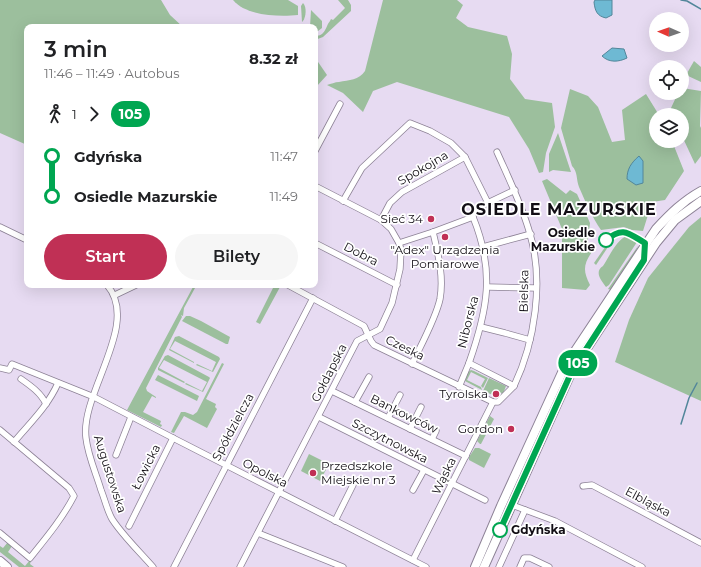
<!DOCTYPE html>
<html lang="pl">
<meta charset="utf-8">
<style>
:root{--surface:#fff;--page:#f6f6f6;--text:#202124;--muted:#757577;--accent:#c03055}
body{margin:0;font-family:Montserrat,sans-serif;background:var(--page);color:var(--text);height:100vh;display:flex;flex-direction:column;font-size:15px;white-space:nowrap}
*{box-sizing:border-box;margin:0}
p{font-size:13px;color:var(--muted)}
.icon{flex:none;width:22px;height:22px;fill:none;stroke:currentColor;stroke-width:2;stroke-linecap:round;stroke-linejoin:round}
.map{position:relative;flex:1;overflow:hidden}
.drawer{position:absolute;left:24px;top:24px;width:294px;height:264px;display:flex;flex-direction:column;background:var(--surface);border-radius:8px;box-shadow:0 4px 16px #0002}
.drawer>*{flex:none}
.badge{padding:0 8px;border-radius:13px;font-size:14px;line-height:26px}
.needle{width:26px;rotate:272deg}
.tools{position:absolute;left:649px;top:12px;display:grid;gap:8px}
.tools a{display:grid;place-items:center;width:40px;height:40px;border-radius:50%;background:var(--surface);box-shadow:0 4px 16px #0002;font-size:20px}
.map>.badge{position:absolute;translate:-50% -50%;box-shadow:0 0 0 2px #fff}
.legs{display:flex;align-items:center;gap:6px;height:44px;padding:0 20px;font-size:13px}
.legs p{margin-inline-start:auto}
.head{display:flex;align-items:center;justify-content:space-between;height:68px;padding:0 20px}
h1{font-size:22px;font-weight:600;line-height:30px}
.button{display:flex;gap:8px;margin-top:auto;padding:8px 20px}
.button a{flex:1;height:46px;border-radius:24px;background:var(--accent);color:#fff;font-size:16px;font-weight:600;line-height:46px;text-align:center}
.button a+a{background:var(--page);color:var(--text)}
ul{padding:0 20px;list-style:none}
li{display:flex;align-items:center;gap:14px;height:40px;font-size:15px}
li i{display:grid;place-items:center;width:6px;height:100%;margin:0 5px;background:currentColor}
li i::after{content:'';width:10px;height:10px;margin:-5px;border:3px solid;border-radius:50%;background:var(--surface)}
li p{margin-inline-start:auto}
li:first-child i{background:linear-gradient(#0000 50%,currentColor 0)}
li:last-child i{background:linear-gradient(currentColor 50%,#0000 0)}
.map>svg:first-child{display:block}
.green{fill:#9cbf9d}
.water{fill:#6eb9d3;stroke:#52869a}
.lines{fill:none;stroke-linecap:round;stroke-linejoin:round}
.stream{stroke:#52869a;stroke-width:1.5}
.minor-casing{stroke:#8d8296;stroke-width:7}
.secondary-casing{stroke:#8d8296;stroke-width:10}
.minor{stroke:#fff;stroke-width:5.5}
.secondary{stroke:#fff;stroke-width:8}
.line-1-casing{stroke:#fff;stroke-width:9}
.line-1{stroke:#00a651;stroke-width:6}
.poi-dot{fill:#c03055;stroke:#fff;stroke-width:1.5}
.stop-1-dot{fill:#fff;stroke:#00a651;stroke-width:2}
.labels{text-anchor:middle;stroke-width:3.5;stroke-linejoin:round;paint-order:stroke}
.street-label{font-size:12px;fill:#120e15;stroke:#fff}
.poi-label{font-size:12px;fill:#120e15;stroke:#fff;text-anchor:end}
.stop-label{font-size:12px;font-weight:bold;fill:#120e15;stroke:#fff;text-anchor:end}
.district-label{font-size:16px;font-weight:bold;letter-spacing:1px;fill:#120e15;stroke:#fff}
</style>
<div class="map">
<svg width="701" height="567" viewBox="0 0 701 567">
<rect width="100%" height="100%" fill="#e7dbf2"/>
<g class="green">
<polygon points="0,0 161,0 170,15 183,27 27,27 27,145 0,133"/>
<path d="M233,0h55l10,6v9c-19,2 -52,1 -65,-15z"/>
<path d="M338,0h10l3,5v6l-28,26 -8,3v-4c11,0 10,-9 15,-15l1,-2 2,1 12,-12z"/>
<path d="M383,0h74l6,5 -7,13 12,9 39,9 5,18 -2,25 15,20 27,4 3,24 -9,26 -3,19 -4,1 -10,-24 -20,-32 -112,-35 -24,9 -10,21 -20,-19 -16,-8c4,-1 8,-3 12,-3 10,-2 20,-2 26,-11z"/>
<path d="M303,3c4,4 3,14 0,18l-1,1 -1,-16z"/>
<polygon points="311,10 322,21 322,28 318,31 315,31 315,27 310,27"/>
<polygon points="315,48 317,53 316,59 327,75 317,86 315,85"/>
<polygon points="694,61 701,67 701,82 686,75"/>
<polygon points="682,88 701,91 700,126 701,128 701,156 695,164 682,136 682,115 673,115 671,108 678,93 682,93"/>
<path d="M570,89l18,7 10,11 14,35 13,-2 -3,-30 24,-16 13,21h-3v26h16l12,30 -19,29 -13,2 -9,29 -11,-1 -8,-3 -23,3c-9,-13 -16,-29 -22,-43 -3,-8 -1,-15 -7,-21l-11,-38z"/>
<polygon points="558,133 571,172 553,170 549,172 549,154"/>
<path d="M547,179l19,15 4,-4 7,4 13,29 -3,23 6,4c-9,14 -11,19 -3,35l-4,5 -24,-2v-59l-20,-48z"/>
<polygon points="701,217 701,401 615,362 629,320 648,278 689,227"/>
<path d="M627,236l10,6 -28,43 -3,2c-5,-7 -12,-15 -3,-21 6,-9 14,-27 24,-30z"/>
<polygon points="610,240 612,241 596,265 594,263"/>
<polygon points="638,246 634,256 611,290 608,289"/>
<polygon points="191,285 196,285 195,288 184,308 183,316 181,315 182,317 146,388 147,391 156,397 156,398 152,396 143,412 161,421 160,424 162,425 161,427 127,410 193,287"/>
<polygon points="272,285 280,287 260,324 256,322 274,286"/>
<polygon points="186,316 190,316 201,321 230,337 228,344 226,344 182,321"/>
<polygon points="179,336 219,357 220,359 213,372 196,365 197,364 212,371 216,362 175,341 170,349 194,362 194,363 169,350 175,337"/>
<polygon points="168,355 209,377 210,378 203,392 185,384 186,383 202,391 207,382 164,360 159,368 185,382 184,383 158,370 158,368 165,356"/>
<polygon points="222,363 224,364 206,399 216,404 215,407 217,409 207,428 184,416 174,433 171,432 181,412 185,412 193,415 197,412"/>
<polygon points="471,370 474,371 488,378 483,388 481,386 485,379 471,372 467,380 481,387 482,390 465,381 468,372"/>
<polygon points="158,375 199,396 197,401 155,380"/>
<polygon points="489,378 506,386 503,394 495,390 493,395 483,391"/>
<polygon points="549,406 552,408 515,489 513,488"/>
<polygon points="490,416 494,419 481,444 480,444 477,441"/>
<polygon points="475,448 479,448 491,454 484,468 469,460 469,457"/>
<polygon points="309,454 329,464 320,481 301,471"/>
<polygon points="511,491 514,492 481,567 479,567"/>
<polygon points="8,542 12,546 8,552 25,566 30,560 31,561 30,564 34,567 19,567 0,552 0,546 3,548"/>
</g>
<g class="water">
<path d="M595,0h17v15l-6,3c-9,-2 -11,-7 -12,-16z"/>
<path d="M612,48l12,1 3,9c-8,4 -18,5 -25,-2z"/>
<path d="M639,156l4,5v22l-7,2 -9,-6c0,-10 4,-16 12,-23z"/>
</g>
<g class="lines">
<g class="stream">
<polyline points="681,0 687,1 701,9"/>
<polyline points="681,424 689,398 697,383"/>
</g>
<g class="minor-casing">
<g id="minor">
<polyline points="315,151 340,104"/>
<path d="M497,152c12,27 25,53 33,82 14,47 5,108 -16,152"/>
<polyline points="343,201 362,168 410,123 430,131 451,143 465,157 488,203"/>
<polyline points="381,220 390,203 402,192 465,157"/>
<polyline points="0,227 27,240"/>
<polyline points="315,243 397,285"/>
<polyline points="399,243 433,232 473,217 473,210 515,190"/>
<polyline points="483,247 531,234"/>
<path d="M107,285c34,39 -27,108 -21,153 2,18 10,35 15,52 4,10 6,20 11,29 11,17 27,32 41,48"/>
<polyline points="288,285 364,326 371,341 374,345 493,402 498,402 514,386 469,363 459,387"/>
<polyline points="488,287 536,288"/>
<polyline points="115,295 136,285"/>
<polyline points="481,327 505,333 530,340"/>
<path d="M469,363c19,-54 26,-92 4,-146"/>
<path d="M412,364c9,-19 24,-46 28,-65 4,-23 -2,-45 -7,-67"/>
<polyline points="0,368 9,370 12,364 94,397 173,438 426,567"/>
<path d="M21,379c10,7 20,14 25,25"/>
<polyline points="332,391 466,456"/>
<polyline points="355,402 369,377"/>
<polyline points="319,417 485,500"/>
<polyline points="388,418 400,395"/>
<polyline points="410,429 421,407"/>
<path d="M0,430l69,58 5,8c-12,23 -28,42 -44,62l-30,-25"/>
<polyline points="432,439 436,431"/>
<path d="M14,442c16,-19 34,-36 44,-59"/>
<polyline points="116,455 131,417"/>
<polyline points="583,486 592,485 701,543"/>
<polyline points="413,490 424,470"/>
<polyline points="512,505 555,521 642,567"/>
<polyline points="335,521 353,485"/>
<polyline points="129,526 173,438"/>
<polyline points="258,533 343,567"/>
<polyline points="413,560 493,402"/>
<polyline points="174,567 313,298"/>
<polyline points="240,567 357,341 380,329 392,303 400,269 401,250 399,243 391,229 381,220 315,186"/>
<polyline points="499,567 525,510"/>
<polyline points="520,567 524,558 530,558 549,567"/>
</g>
</g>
<g class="secondary-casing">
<g id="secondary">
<polyline points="0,561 7,567"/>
<path d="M475,567l26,-61 64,-140 91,-137c14,-15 27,-28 45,-38"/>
<polyline points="484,567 572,371 656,243 675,220 701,201"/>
</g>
</g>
<use href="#minor" class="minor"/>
<use href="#secondary" class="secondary"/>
</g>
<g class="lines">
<g class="line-1-casing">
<path id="line-1" d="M500,530l72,-159 72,-111 1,-17c-17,-10 -22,-17 -39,-3"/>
</g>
<use href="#line-1" class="line-1"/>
</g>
<g class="poi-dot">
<circle cx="431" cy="219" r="4"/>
<circle cx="445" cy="237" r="4"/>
<circle cx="496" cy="394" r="4"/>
<circle cx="511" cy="429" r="4"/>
<circle cx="313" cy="473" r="4"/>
</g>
<g class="stop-1-dot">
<circle cx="606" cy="240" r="7"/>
<circle cx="500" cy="530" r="7"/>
</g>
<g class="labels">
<g class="street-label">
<text transform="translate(423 168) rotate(-30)" y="4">Spokojna</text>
<text transform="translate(361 254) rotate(27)" y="4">Dobra</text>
<text transform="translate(524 291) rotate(-89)" y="4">Bielska</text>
<text transform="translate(468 322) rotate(-76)" y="4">Niborska</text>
<text transform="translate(405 348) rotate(26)" y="4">Czeska</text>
<text transform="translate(329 373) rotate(-63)" y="4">Gołdapska</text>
<text transform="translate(404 414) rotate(26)" y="4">Bankowców</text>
<text transform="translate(233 427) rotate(-62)" y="4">Spółdzielcza</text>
<text transform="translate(390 441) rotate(27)" y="4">Szczytnowska</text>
<text transform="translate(146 467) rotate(-63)" y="4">Łowicka</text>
<text transform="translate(265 473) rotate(27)" y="4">Opolska</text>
<text transform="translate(110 474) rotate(72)" y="4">Augustowska</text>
<text transform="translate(444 476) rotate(-64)" y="4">Wąska</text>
<text transform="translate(648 502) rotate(28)" y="4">Elbląska</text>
</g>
<g class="poi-label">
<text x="423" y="223">Sieć 34</text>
<text x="445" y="254" text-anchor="middle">"Adex" Urządzenia<tspan x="445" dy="14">Pomiarowe</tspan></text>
<text x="488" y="398">Tyrolska</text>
<text x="503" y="433">Gordon</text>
<text x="321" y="470" text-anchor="start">Przedszkole<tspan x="321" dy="14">Miejskie nr 3</tspan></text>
</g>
<g class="stop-label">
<text x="595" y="237">Osiedle<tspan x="595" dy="14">Mazurskie</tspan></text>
<text x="511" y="534" text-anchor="start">Gdyńska</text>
</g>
<g class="district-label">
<text x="559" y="215">OSIEDLE MAZURSKIE</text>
</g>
</g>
</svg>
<div class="tools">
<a><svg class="needle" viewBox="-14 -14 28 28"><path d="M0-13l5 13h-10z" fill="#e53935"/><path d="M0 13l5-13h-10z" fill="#757577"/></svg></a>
<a><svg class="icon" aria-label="locate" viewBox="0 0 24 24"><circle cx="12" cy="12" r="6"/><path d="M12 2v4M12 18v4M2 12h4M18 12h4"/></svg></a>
<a><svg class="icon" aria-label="layers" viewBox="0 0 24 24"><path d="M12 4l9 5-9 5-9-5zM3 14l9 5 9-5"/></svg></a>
</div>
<b class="badge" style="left:578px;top:363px;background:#00a651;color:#fff">105</b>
<section class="drawer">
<div class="head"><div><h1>3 min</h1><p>11:46 – 11:49 · Autobus</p></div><b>8.32 zł</b></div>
<div class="legs"><svg class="icon" aria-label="walk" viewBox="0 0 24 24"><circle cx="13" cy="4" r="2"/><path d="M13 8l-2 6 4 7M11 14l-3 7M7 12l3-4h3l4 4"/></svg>1<svg class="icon" aria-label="forward" viewBox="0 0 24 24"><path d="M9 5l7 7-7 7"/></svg><b class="badge" style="background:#00a651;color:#fff">105</b></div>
<ul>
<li><i style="color:#00a651"></i><b>Gdyńska</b><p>11:47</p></li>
<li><i style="color:#00a651"></i><b>Osiedle Mazurskie</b><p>11:49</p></li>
</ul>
<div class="button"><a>Start</a><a>Bilety</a></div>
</section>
</div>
